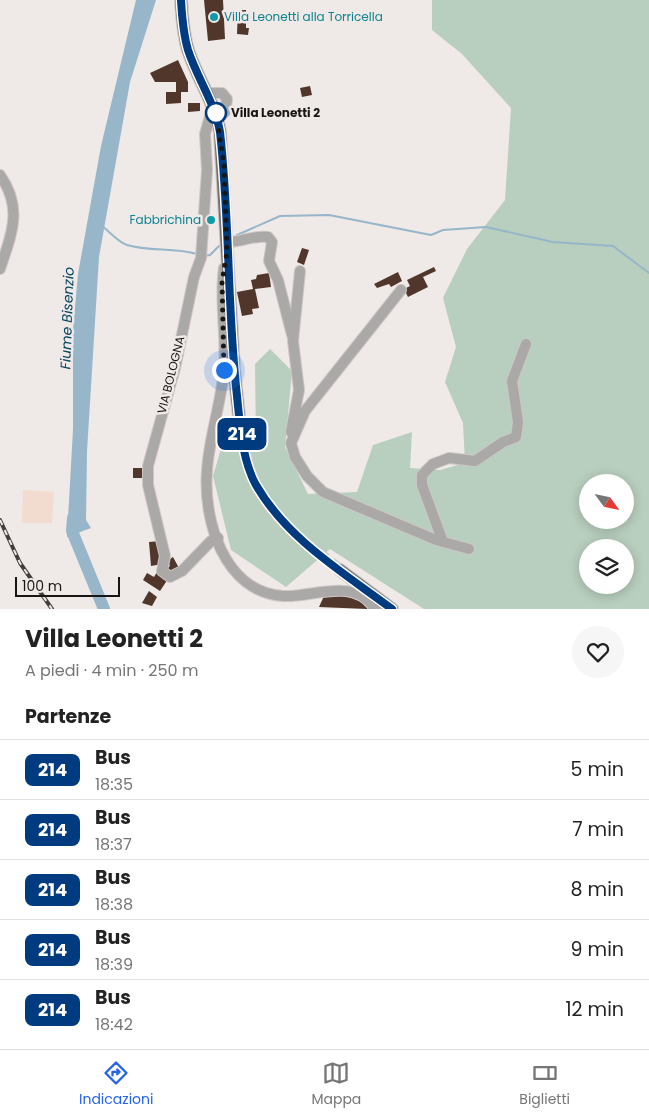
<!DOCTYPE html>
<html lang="it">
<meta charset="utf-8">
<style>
:root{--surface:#fff;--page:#f6f6f6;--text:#222;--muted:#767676;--line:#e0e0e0;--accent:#2563eb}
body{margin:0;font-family:Poppins,sans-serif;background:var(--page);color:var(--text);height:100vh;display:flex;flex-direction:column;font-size:19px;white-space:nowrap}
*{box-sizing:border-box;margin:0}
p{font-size:16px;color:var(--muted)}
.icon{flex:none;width:28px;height:28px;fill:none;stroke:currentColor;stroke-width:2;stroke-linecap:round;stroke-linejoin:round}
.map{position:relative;height:609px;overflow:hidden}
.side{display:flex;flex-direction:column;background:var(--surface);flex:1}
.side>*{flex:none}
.badge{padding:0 10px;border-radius:8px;font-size:18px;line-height:32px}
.needle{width:32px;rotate:123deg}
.fabs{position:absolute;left:579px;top:474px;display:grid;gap:10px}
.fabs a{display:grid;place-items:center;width:55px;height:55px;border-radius:50%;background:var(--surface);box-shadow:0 2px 12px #0003;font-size:25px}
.scale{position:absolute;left:15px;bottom:12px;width:105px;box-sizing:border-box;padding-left:5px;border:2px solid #171615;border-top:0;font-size:14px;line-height:18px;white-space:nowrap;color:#171615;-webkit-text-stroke:4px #efe9e7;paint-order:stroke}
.you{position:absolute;width:25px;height:25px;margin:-12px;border:4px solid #fff;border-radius:50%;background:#1a73e8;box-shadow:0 0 0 8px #1a73e833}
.map>.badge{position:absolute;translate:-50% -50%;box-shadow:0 0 0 2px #fff}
h2{padding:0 25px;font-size:19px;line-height:45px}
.round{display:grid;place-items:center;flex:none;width:52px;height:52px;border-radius:26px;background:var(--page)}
.summary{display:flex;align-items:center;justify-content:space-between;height:85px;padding:0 25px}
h1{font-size:24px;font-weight:700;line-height:38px}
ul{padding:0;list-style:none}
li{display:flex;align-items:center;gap:15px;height:60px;padding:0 25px;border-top:1px solid var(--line)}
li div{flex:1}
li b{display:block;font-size:19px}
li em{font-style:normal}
li .badge{min-width:55px;font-weight:700;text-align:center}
.tabs{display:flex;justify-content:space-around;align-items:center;height:70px;border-top:1px solid var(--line);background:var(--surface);font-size:14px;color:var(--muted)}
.tabs a{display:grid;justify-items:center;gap:2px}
.tabs .on{color:var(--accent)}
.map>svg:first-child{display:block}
.industrial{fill:#f2dccf}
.green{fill:#b8cebe;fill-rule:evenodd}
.water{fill:#97b6c9}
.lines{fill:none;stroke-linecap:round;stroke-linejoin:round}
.stream{stroke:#97b6c9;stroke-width:2}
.river{stroke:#97b6c9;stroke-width:12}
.building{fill:#51362b}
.major-tunnel{stroke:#cfc9c8;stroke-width:12;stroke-dasharray:12 6;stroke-linecap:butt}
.minor-casing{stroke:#ccc7c5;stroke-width:12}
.major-casing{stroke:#ccc7c5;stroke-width:14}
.minor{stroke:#aba8a8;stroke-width:10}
.major{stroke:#767170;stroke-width:12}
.rail-casing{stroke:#413f3e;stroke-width:4}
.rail{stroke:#efe9e7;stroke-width:2;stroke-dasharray:5.5;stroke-linecap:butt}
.line-casing{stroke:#fff;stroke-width:11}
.line{stroke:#003b80;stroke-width:8}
.walk{stroke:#171615;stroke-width:5;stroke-dasharray:0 9}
.culture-dot{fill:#0f9aa8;stroke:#efe9e7;stroke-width:2}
.stop-dot{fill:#fff;stroke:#003b80;stroke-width:2.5}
.labels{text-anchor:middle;stroke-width:5;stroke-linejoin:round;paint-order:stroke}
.culture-label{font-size:12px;fill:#0d838f;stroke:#efe9e7;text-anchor:start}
.stop-label{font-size:12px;font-weight:bold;fill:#171615;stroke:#efe9e7;text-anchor:start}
.street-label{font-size:12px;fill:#171615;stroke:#efe9e7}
.water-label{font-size:14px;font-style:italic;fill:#054560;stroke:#efe9e7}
</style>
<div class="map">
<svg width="649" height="609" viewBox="0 0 649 609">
<rect width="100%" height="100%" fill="#efe9e7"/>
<polygon class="industrial" points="23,490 54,492 52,523 22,523"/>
<path class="green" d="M432,0h217v609h-225l-94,-60 -44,38 -55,-37 -18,-74 10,-34 33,-3 -1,-75 15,-15 22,22 -7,76 23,47 49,-2 16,-47 39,-13 -2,36 30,2 25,-7 -2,-40 -18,-41 11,-35 -13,-49 24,-49 38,-49 6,-92 -49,-54 -30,-24zM588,482h37v38h-37zM588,548h37v37h-37z"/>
<polygon class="water" points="136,0 156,0 130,82 99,257 87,451 86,520 91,528 67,537 73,429 73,329 78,274 101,146"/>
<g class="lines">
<g class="stream">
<path d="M102,226c7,5 16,16 25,19 23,7 47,2 70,9"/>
<polyline points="237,235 280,216 329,215 431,235 443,230 486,227 553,242 613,246 649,273"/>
<polyline points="205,256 210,255 219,246"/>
</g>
<polyline class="river" points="73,518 72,531 104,609"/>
</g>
<g class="building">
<polygon points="204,0 223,0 225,39 208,41"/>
<polygon points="238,10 246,10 246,28 249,28 248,35 237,34"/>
<polygon points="178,60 188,82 188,92 181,92 181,103 166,104 166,92 176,92 176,82 155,82 150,73"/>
<polygon points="310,86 312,95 302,97 300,88"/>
<polygon points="188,103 200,103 200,111 188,112"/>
<polygon points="302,248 309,250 304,265 297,262"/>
<polygon points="434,267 436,271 423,277 428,287 408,297 404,289 410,286 407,280"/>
<polygon points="398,272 402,281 391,287 389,284 377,288 374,284"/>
<polygon points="269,273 271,287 255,289 259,308 252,309 253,314 242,316 237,292 253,289 251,280 256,279 257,275"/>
<rect x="133" y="468" width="11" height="10"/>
<polygon points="160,541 162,564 151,566 149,542"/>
<polygon points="173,557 179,568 168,575 165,569 170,566 167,561"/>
<polygon points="157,572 168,579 160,591 143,580 147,573 154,577"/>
<polygon points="149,591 157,597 152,606 142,603"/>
<polygon points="342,594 369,605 367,609 319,607 324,596"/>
</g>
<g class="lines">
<path class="major-tunnel" d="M239,416c4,22 7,46 16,67 17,37 54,63 85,87"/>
<g class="minor-casing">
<g id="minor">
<polyline points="207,93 222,93 227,99 225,112 218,118"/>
<polyline points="213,106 205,134 207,170 201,258 194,277 175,368 148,466 148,485 165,556 162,571 170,577 182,571 211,541 218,538"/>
<path d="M0,175c23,33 12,58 0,94"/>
<path d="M227,242c14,0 27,-7 41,-5l4,5 -3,19 9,19 14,55"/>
<path d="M224,268c-5,33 3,68 0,102 -3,34 -15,67 -17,101 -4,49 17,121 76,125 29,2 71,-20 92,13"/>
<polyline points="401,290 305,411 291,443 295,457 307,476 323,492 436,540 469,549"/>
<polyline points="291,432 299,390 293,341 300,271"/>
<polyline points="443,542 422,485 422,475 433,464 449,458 475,461 503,442 516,437 518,422 512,381 526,344"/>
</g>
</g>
<g class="major-casing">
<g id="major">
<path d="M181,0c1,17 2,33 7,50 9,28 27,53 32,82l14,237 5,47"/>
<polyline points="340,570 392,609"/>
</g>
</g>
<use href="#minor" class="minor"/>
<use href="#major" class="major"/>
<g class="rail-casing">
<polyline id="rail" points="0,520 20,563 52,609"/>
</g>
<use href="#rail" class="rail"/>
</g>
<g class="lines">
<g class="line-casing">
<path id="line" d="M181,0c1,17 2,33 7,50 9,28 27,53 32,82 10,88 7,177 17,264 3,29 5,64 19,89 31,54 88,88 136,124"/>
</g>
<use href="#line" class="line"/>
<polyline class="walk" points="216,113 224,164 227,252 222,282 224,370"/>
</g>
<g class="culture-dot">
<circle cx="214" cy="17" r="5"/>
<circle cx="211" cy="220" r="5"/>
</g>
<circle class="stop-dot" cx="216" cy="113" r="10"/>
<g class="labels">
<g class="culture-label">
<text x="224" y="21">Villa Leonetti alla Torricella</text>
<text x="201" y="224" text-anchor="end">Fabbrichina</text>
</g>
<g class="stop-label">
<text x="231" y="117">Villa Leonetti 2</text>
</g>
<g class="street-label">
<text transform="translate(171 375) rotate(-76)" y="4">VIA BOLOGNA</text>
</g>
<g class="water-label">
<text transform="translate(67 318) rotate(-88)" y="5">Fiume Bisenzio</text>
</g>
</g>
</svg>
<div class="fabs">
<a><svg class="needle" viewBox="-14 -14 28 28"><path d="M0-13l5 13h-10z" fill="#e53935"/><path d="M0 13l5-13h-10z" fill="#767676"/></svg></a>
<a><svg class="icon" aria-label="layers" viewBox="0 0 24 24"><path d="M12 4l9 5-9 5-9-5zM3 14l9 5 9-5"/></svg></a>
</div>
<div class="scale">100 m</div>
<div class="you" style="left:224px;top:370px"></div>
<b class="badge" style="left:242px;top:434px;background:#003b80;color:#fff">214</b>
</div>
<section class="side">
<div class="summary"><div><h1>Villa Leonetti 2</h1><p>A piedi · 4 min · 250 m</p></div><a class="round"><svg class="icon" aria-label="heart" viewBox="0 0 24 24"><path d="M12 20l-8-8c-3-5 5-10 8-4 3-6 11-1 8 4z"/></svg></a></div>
<h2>Partenze</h2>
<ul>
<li><span class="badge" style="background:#003b80;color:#fff">214</span><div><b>Bus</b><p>18:35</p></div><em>5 min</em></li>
<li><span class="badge" style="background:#003b80;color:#fff">214</span><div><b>Bus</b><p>18:37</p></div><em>7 min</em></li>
<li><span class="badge" style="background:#003b80;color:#fff">214</span><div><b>Bus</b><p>18:38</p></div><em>8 min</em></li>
<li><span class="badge" style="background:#003b80;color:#fff">214</span><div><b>Bus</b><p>18:39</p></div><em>9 min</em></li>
<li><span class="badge" style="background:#003b80;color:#fff">214</span><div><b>Bus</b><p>18:42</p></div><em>12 min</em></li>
</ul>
</section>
<nav class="tabs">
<a class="on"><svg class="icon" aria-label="directions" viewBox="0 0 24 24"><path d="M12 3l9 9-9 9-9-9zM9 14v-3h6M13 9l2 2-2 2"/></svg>Indicazioni</a>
<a><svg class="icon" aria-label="map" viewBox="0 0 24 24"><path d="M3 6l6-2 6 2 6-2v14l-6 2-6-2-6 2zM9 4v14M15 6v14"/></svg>Mappa</a>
<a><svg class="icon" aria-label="tickets" viewBox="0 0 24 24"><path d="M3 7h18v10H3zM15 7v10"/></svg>Biglietti</a>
</nav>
